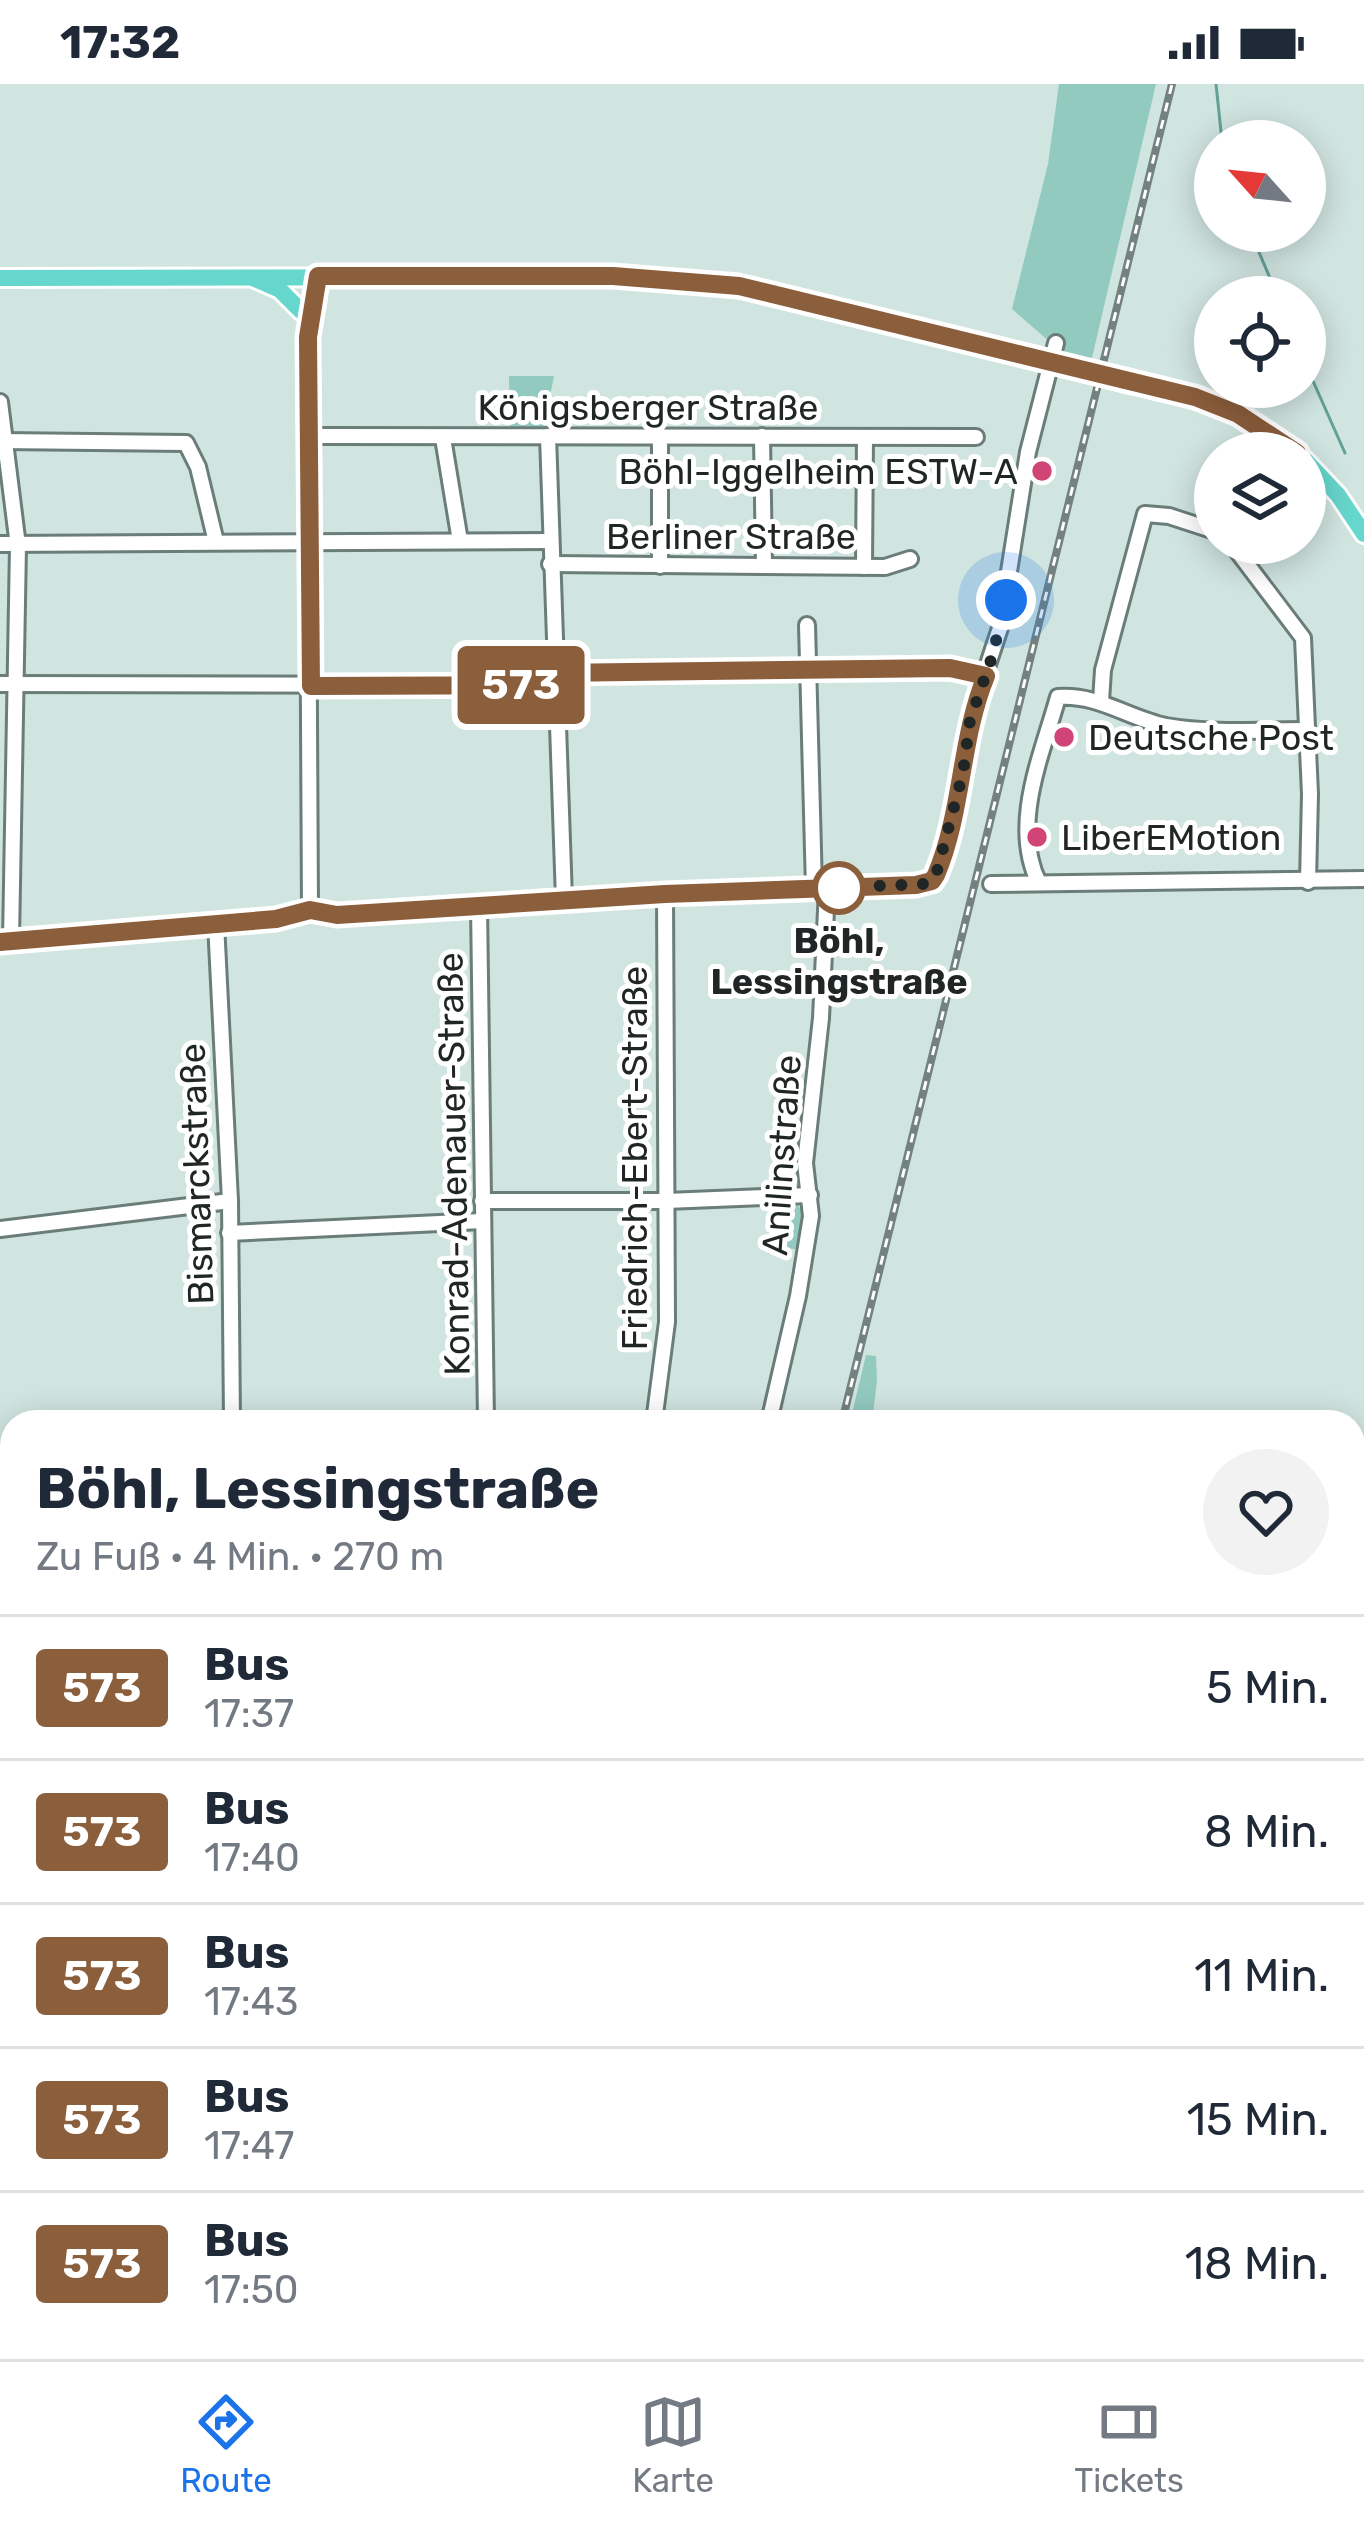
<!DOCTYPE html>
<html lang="de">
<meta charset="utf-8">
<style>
:root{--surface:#fff;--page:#f2f2f3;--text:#1f2937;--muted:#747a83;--line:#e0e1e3;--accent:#1a73e8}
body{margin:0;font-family:Rubik,sans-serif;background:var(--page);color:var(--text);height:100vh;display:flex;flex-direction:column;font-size:45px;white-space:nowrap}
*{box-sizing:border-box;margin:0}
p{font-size:39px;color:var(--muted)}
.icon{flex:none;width:66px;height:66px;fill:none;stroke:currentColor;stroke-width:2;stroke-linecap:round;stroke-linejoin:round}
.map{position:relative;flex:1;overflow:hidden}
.side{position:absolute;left:0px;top:1326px;width:1365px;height:951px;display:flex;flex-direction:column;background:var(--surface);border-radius:36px 36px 0 0;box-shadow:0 6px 30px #0003}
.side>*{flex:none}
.badge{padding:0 24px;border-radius:9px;font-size:42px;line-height:78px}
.needle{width:78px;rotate:297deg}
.controls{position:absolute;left:1194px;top:36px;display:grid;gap:24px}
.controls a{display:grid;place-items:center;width:132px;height:132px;border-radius:50%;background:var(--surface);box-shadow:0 6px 30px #0003;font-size:60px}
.you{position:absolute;width:60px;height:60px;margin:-30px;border:9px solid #fff;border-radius:50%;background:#1a73e8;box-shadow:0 0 0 18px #1a73e833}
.map>.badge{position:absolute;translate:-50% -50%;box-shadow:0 0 0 6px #fff}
.round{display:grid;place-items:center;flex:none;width:126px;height:126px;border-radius:63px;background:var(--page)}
.summary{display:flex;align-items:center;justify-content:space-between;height:204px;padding:0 36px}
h1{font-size:57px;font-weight:700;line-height:90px}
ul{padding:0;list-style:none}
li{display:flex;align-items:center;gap:36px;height:144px;padding:0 36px;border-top:3px solid var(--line)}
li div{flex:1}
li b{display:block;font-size:45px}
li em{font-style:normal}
li .badge{min-width:132px;font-weight:700;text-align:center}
.status{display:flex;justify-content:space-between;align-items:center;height:84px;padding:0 60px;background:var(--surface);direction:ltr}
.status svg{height:33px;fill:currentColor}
.menu{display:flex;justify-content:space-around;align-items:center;height:168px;border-top:3px solid var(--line);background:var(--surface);font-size:33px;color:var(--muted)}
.menu a{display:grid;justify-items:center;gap:6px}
.menu .on{color:var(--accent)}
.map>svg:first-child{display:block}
.green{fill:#92cac0}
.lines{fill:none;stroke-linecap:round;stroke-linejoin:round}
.stream{stroke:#63a096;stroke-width:3}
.minor-casing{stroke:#6a7d79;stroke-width:20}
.major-casing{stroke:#fff;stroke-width:22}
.minor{stroke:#fff;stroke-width:14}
.major{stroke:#66d7cc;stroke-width:16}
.rail-casing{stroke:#74827f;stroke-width:8}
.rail{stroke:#fff;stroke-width:3;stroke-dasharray:9;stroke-linecap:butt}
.major-bridge-casing{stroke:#fff;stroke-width:22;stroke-linecap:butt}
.major-bridge{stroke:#66d7cc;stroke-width:16}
.line-casing{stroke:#fff;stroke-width:27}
.line{stroke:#8b5e3c;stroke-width:18}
.walk{stroke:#1f2625;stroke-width:12;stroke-dasharray:0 21.6}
.poi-dot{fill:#d04476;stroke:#fff;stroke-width:4.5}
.stop-dot{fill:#fff;stroke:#8b5e3c;stroke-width:6}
.labels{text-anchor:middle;stroke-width:10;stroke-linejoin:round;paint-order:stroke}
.street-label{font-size:36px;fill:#1f2625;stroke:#fff}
.poi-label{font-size:36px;fill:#1f2625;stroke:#fff;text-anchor:start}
.stop-label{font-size:36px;font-weight:bold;fill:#1f2625;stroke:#fff}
</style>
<div class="status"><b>17:32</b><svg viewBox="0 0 49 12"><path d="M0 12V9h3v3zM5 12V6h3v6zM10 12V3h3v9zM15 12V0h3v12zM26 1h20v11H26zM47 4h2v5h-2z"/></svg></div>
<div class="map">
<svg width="1364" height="2275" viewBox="0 0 1364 2275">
<rect width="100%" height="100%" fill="#d0e4e0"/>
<g class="green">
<polygon points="1059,0 1156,0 1091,278 1065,271 1012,225 1048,80"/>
<polygon points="509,292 554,292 544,343 537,349 510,349"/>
<polygon points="797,1121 803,1127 798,1165 767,1164 769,1122"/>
<polygon points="866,1271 876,1272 877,1297 872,1338 850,1338"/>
</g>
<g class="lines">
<g class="stream">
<polyline points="1216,0 1222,57"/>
<polyline points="1250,147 1278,213"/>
<polyline points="1305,279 1345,369"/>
<polyline points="1353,2040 1364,2040"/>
<polyline points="551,2275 559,2265"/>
</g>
<g class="minor-casing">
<g id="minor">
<polyline points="0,318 18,462 11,856"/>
<polyline points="320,352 976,353"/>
<polyline points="548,352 564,815"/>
<polyline points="762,352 764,481"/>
<polyline points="443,354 460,457"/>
<polyline points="0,357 186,359 198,383 216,458"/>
<polyline points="1231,459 1303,554 1310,710 1308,798"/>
<polyline points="0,460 549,457"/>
<polyline points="550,480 885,483 910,475"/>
<polyline points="660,482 660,352"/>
<polyline points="864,483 865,353"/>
<polyline points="807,541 814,804"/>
<polyline points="554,589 950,584 986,592"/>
<polyline points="0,600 554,601"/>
<polyline points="1101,617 1103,586 1145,430 1169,432 1215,447"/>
<path d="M1039,799c-29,-58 3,-128 19,-186 40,-3 70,21 108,29 45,8 96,4 142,4"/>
<polyline points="991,800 1364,795"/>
<polyline points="479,821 486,1338"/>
<polyline points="310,826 337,831 665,810 916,801 932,797 941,779 963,689 973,626 1000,544 1028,368 1056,259"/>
<polyline points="310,826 307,253 318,192"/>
<polyline points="216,839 230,1117 232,1338"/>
<polyline points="0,858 276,834 310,826"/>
<polyline points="482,1117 666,1117 810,1111"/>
<polyline points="0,1145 230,1117"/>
<polyline points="229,1149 482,1137"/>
<polyline points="654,1338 667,1238 665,810"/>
<polyline points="769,1338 798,1212 811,1132 805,1079 821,934 827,804"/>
<polyline points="0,1491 12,1491"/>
<polyline points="1353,1698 1364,1700"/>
</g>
</g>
<g class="major-casing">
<g id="major">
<polyline points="0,194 653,193 780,210 1003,268"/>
<polyline points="255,195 280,206 301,227"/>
<path d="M1126,299c69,16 115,22 171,70"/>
<polyline points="1305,376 1338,411 1364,450"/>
</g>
</g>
<use href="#minor" class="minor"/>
<use href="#major" class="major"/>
<g class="rail-casing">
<g id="rail">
<polyline points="842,1338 1172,0"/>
<polyline points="605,2275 608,2265"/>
</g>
</g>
<use href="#rail" class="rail"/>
<g class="major-bridge-casing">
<polyline id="major-bridge" points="1003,268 1126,299"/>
</g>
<use href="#major-bridge" class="major-bridge"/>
</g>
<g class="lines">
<g class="line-casing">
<path id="line" d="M0,858l276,-23 34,-9 27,5 328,-21 251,-9 16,-4 4,-6c27,-64 24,-136 50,-199l-36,-8 -396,5v12l-243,1 -3,-349 10,-61h295l126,10 456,111 43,17 59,39"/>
</g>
<use href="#line" class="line"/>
<polyline class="walk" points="839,804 827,804 925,800 936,791 963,689 970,636 992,573 1006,516"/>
</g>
<g class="poi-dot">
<circle cx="1042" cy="387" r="12"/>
<circle cx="1064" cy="653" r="12"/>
<circle cx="1037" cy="753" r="12"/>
</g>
<circle class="stop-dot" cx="839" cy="804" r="24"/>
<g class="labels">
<g class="street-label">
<text x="648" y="336">Königsberger Straße</text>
<text x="731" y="465">Berliner Straße</text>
<text transform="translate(781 1071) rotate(-86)" y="13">Anilinstraße</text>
<text transform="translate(634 1074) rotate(-90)" y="13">Friedrich-Ebert-Straße</text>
<text transform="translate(453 1080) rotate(-91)" y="13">Konrad-Adenauer-Straße</text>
<text transform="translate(196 1090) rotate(-92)" y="13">Bismarckstraße</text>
</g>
<g class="poi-label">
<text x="1018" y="400" text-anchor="end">Böhl-Iggelheim ESTW-A</text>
<text x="1088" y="666">Deutsche Post</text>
<text x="1061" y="766">LiberEMotion</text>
</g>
<g class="stop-label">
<text x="839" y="869">Böhl,<tspan x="839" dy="41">Lessingstraße</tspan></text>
</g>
</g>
</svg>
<div class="controls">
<a><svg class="needle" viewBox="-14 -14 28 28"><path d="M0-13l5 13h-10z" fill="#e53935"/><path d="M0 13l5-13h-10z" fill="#747a83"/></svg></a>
<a><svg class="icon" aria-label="locate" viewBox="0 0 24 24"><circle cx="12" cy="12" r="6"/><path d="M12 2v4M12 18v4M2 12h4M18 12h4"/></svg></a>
<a><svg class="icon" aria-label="layers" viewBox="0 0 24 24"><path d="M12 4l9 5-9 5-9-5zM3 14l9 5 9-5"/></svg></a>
</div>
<div class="you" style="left:1006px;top:516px"></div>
<b class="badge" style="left:521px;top:601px;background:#8b5e3c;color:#fff">573</b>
<section class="side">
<div class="summary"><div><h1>Böhl, Lessingstraße</h1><p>Zu Fuß · 4 Min. · 270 m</p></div><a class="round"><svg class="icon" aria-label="heart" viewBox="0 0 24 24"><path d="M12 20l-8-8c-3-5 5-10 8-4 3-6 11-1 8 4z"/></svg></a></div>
<ul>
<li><span class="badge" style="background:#8b5e3c;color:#fff">573</span><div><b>Bus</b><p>17:37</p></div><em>5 Min.</em></li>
<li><span class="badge" style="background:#8b5e3c;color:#fff">573</span><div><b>Bus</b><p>17:40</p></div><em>8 Min.</em></li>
<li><span class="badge" style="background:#8b5e3c;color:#fff">573</span><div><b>Bus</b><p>17:43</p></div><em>11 Min.</em></li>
<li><span class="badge" style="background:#8b5e3c;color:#fff">573</span><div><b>Bus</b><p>17:47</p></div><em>15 Min.</em></li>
<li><span class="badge" style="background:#8b5e3c;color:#fff">573</span><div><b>Bus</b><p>17:50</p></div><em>18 Min.</em></li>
</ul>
</section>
</div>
<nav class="menu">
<a class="on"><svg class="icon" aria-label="directions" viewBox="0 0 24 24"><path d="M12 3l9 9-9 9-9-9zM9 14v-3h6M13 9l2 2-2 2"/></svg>Route</a>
<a><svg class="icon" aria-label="map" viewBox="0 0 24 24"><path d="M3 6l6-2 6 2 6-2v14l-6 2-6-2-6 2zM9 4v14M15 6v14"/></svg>Karte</a>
<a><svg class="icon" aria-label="tickets" viewBox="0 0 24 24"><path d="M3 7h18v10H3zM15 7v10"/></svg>Tickets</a>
</nav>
